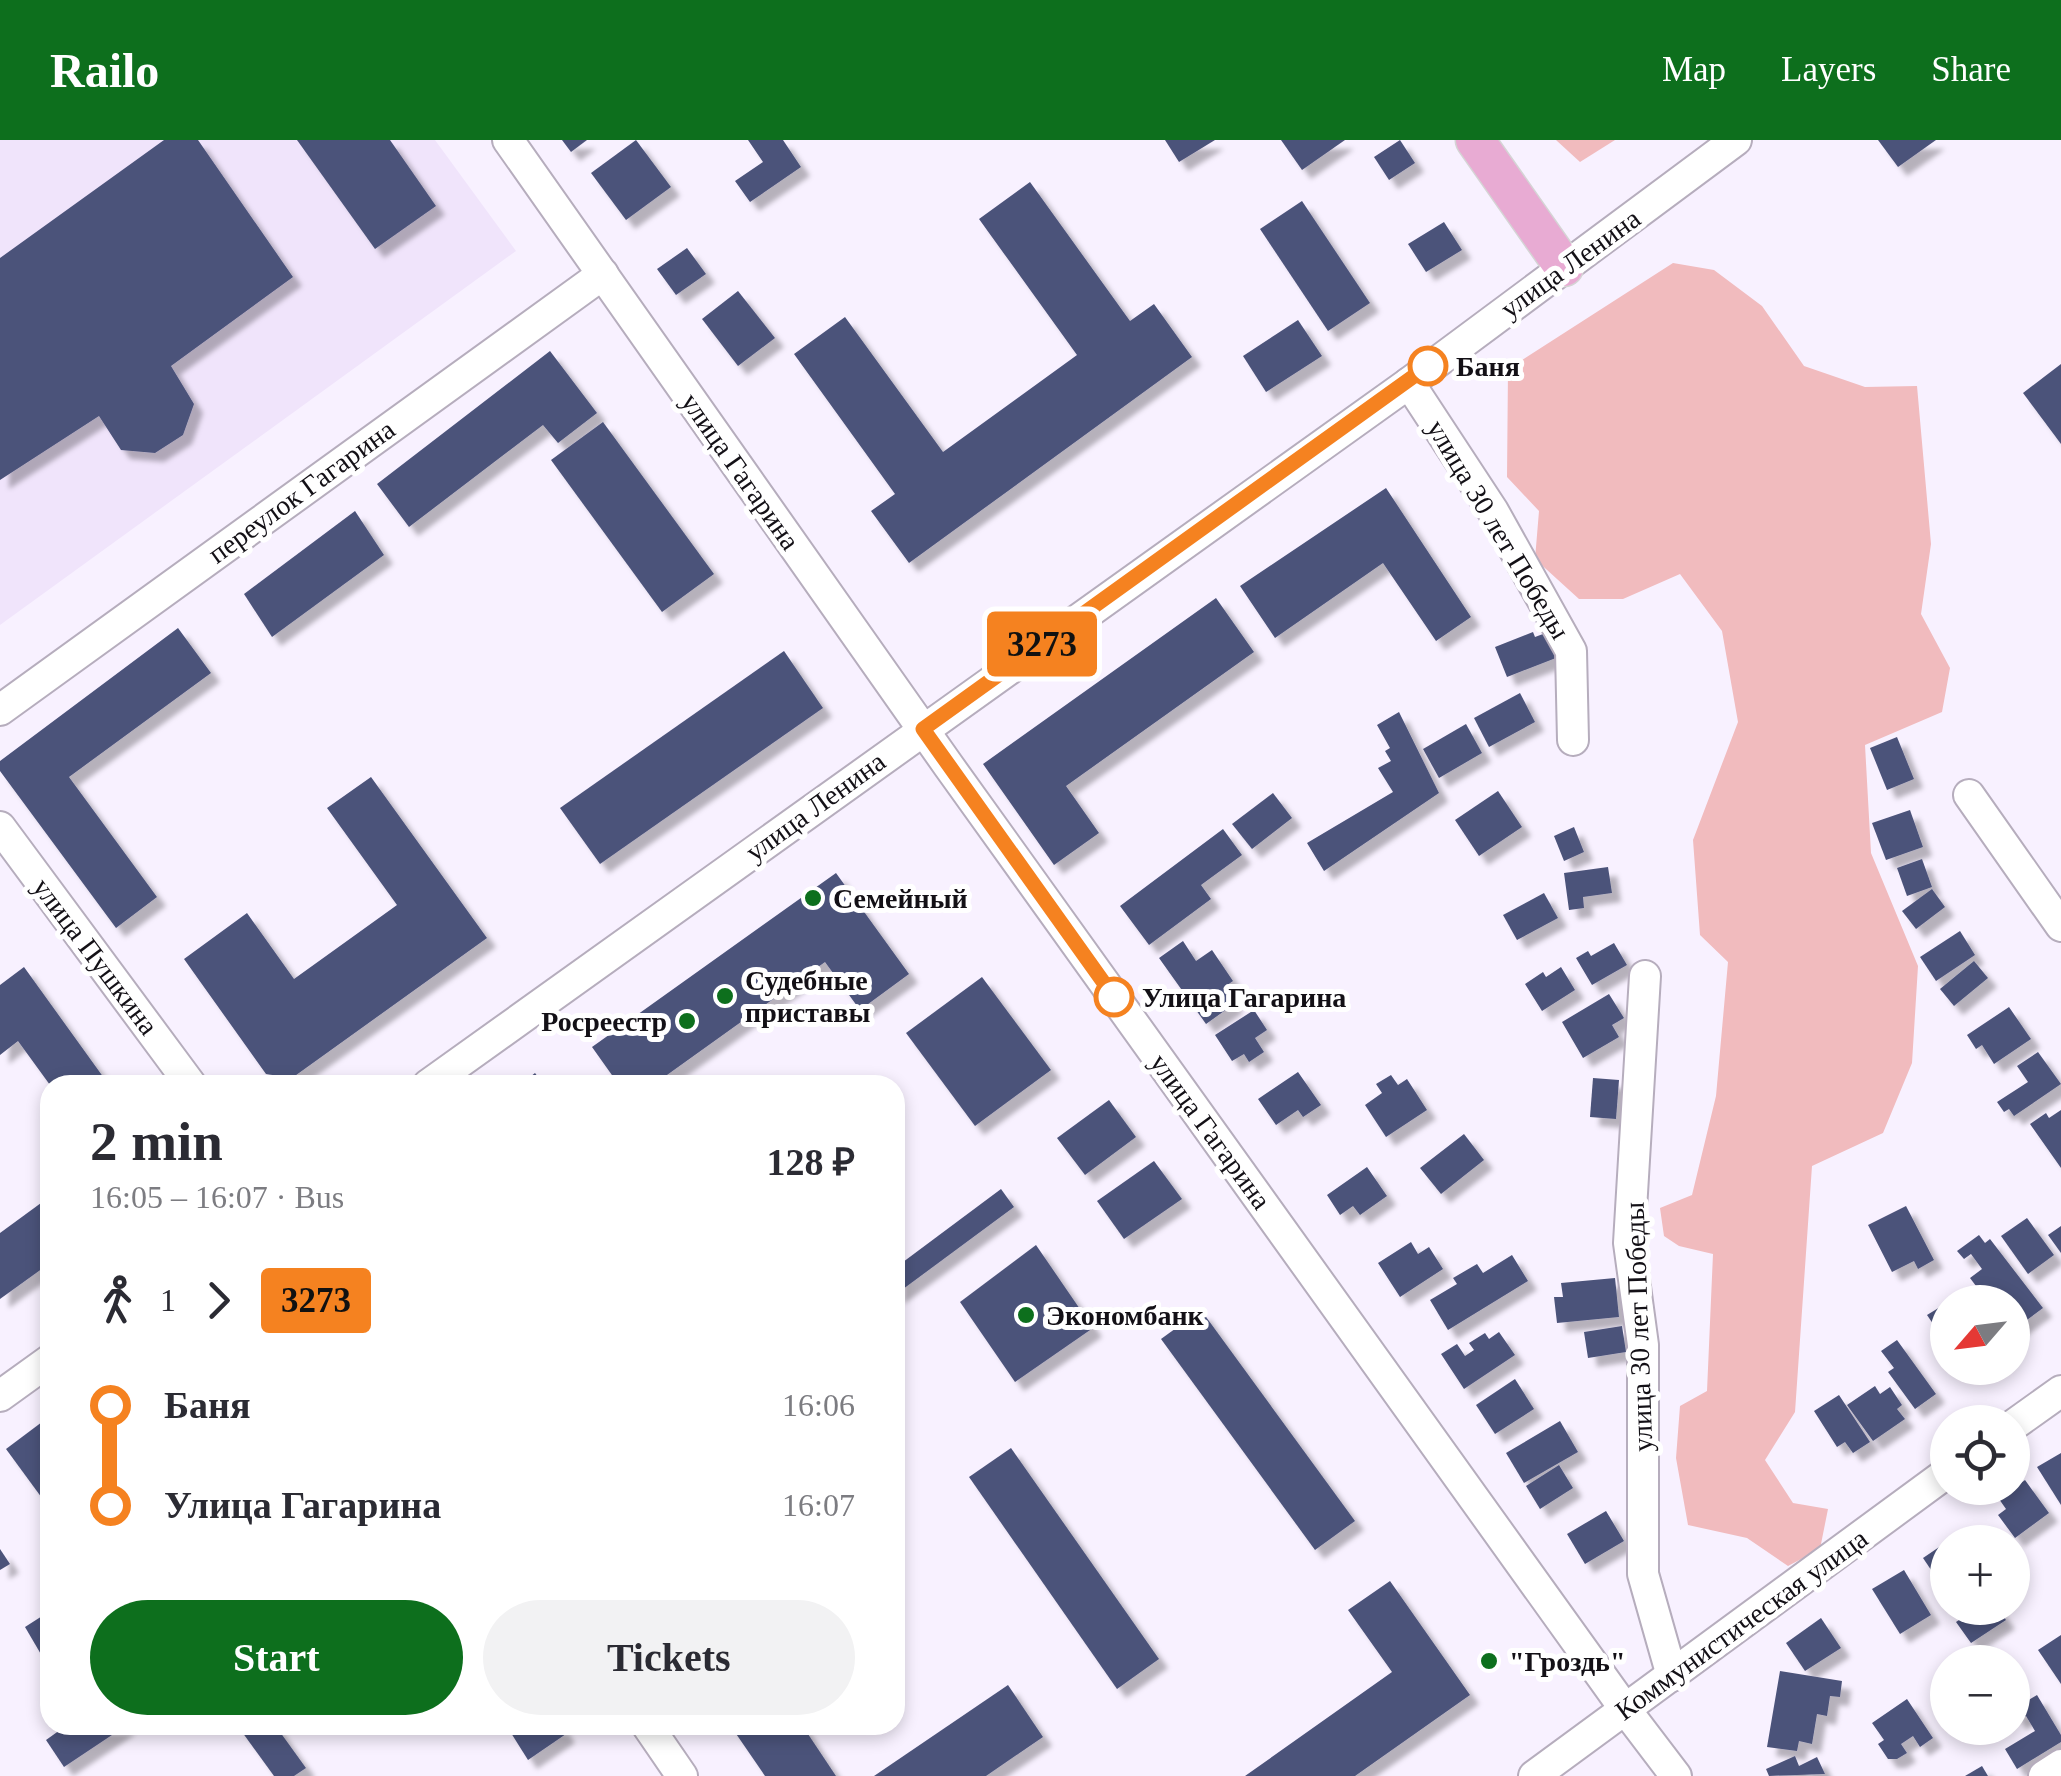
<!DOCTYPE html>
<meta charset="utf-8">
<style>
:root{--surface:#fff;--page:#f2f2f3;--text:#2b2b33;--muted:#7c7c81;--accent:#0d6f1d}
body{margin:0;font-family:"Times New Roman",serif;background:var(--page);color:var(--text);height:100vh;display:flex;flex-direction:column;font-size:38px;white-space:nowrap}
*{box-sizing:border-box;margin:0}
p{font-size:32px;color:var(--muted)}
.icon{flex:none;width:55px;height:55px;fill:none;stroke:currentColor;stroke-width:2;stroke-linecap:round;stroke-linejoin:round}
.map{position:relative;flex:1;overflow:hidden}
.panel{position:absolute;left:40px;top:935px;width:865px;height:660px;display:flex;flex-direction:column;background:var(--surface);border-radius:30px;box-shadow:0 5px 15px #0003}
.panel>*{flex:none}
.badge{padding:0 20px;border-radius:8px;font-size:35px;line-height:65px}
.needle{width:65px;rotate:242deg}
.controls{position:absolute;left:1930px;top:1145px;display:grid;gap:20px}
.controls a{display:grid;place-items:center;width:100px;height:100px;border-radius:50%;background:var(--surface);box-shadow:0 5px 15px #0003;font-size:50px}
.map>.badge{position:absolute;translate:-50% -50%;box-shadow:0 0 0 5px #fff}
.legs{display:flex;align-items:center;gap:15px;height:110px;padding:0 50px;font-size:32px}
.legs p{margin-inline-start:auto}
.headline{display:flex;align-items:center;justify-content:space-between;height:170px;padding:0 50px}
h1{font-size:55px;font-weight:600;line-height:75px}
.action{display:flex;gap:20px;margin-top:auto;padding:20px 50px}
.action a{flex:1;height:115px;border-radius:60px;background:var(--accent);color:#fff;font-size:40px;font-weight:600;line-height:115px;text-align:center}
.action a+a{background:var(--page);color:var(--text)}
ul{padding:0 50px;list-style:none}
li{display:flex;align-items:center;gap:35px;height:100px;font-size:38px}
li i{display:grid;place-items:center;width:15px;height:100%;margin:0 12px;background:currentColor}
li i::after{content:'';width:25px;height:25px;margin:-12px;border:8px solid;border-radius:50%;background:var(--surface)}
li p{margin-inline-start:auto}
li:first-child i{background:linear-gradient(#0000 50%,currentColor 0)}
li:last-child i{background:linear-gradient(currentColor 50%,#0000 0)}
header{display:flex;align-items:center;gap:60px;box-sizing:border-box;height:140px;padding:0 50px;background:var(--accent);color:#fff}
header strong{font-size:48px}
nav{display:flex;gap:55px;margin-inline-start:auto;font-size:35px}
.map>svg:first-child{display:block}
.built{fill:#f0e4fb}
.green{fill:#f1bbbe}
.building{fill:#4c537a;filter:url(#shadow)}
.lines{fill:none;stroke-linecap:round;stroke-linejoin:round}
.minor-casing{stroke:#b6adbd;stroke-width:34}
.major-casing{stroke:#d5d4d5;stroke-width:41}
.minor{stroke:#fff;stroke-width:30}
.major{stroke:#e8abd3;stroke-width:38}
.line-1-casing{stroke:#fff;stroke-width:22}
.line-1{stroke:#f58220;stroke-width:15}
.stop-1-dot{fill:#fff;stroke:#f58220;stroke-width:5}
.poi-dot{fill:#0d6f1d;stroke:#fff;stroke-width:4}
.labels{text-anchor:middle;stroke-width:10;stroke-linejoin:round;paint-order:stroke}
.street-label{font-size:28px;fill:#131016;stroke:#fff}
.stop-label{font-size:28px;font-weight:bold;fill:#131016;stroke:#fff;text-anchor:start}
.poi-label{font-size:28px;font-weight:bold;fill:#131016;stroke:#fff;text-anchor:start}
</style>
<header>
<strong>Railo</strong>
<nav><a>Map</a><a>Layers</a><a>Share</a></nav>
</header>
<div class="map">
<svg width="2061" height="1636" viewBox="0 0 2061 1636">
<defs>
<filter id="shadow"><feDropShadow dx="9" dy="9" stdDeviation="2.5" flood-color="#0004"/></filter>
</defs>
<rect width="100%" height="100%" fill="#f8f1ff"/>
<polygon class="built" points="0,0 435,0 516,111 0,485"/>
<g class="green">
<polygon points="1556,0 1615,0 1580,22"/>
<polygon points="1673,123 1714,130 1762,166 1804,226 1865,247 1917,246 1931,404 1921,474 1950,528 1942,572 1865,605 1871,713 1918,826 1912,923 1883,993 1812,1026 1795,1272 1765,1320 1793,1363 1828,1369 1820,1409 1788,1426 1747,1398 1688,1385 1676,1318 1680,1266 1707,1251 1713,1114 1679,1106 1664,1096 1660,1068 1692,1055 1716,956 1728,822 1700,795 1693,700 1738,582 1722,491 1680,434 1623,459 1579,459 1535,419 1539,371 1507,337 1508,229"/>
</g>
<g class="building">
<polygon points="164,0 198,0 293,137 171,226 194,264 183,295 155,313 121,310 99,276 0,340 0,118"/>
<polygon points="297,0 390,0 436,66 375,109"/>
<polygon points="562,0 587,0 571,12"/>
<polygon points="636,0 671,47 626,80 591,33"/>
<polygon points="748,0 783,0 801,27 750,62 735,41 763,22"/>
<polygon points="1165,0 1215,0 1179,22"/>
<polygon points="1281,0 1345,0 1302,30"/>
<polygon points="1400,0 1415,23 1389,40 1374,17"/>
<polygon points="1878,0 1936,0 1898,27"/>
<polygon points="1030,42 1130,181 1154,164 1192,217 909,423 871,371 895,354 794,214 845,177 943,312 1077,215 979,79"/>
<polygon points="1302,61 1370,163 1328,191 1260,89"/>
<polygon points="1444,82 1462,110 1426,132 1408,104"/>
<polygon points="687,108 706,134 676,155 657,129"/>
<polygon points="738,151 775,198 738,226 702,179"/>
<polygon points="1298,180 1322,216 1266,252 1243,216"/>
<polygon points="550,211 597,273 558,303 543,285 409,387 377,344"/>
<polygon points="2061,224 2061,304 2023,253"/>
<polygon points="603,282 714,434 662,472 551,320"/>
<polygon points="1386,348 1471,477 1436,501 1383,423 1275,498 1240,446"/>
<polygon points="355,371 384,415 272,497 244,454"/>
<polygon points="1216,458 1254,512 1066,646 1099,693 1054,725 983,624"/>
<polygon points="178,488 211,533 69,637 157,757 116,788 0,631 0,621"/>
<polygon points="1551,491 1561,516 1507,537 1495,507 1533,492 1535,497"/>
<polygon points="784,511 823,568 600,724 560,668"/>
<polygon points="1520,553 1535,582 1489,607 1474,578"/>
<polygon points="1399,572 1439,653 1324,731 1307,703 1393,652 1378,628 1391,621 1385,611 1390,608 1377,585"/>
<polygon points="1466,584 1482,613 1439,638 1423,609"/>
<polygon points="1897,597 1914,639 1887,650 1870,608"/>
<polygon points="371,637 487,798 292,938 266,934 184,819 247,773 294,839 397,765 327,668"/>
<polygon points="1498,651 1522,687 1479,716 1455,680"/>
<polygon points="1273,653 1292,678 1252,709 1232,684"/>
<polygon points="1910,670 1923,707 1886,720 1872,683"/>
<polygon points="1574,687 1584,712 1564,721 1554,696"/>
<polygon points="1223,689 1242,715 1201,745 1211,759 1149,805 1120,766"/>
<polygon points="1922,719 1932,747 1907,756 1897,728"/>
<polygon points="1608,727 1612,753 1583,757 1584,768 1569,770 1564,733"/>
<polygon points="836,733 909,834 860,870 825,822 653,945 619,945 592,907"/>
<polygon points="1932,749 1945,767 1916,789 1902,771"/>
<polygon points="1544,753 1558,778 1517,800 1503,775"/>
<polygon points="1960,791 1975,815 1936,841 1920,817"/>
<polygon points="1183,801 1196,821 1212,810 1233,841 1223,848 1234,864 1206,884 1159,818"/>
<polygon points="1614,803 1627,825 1592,845 1576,818 1588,811 1591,816"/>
<polygon points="1974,821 1988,838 1954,866 1940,849"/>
<polygon points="24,827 109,945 50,945 18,901 0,915 0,845"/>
<polygon points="1561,827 1575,850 1542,871 1525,844 1543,832 1546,837"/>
<polygon points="982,837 1051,930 975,986 906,893"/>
<polygon points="1609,854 1624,878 1612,885 1619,897 1583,918 1562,882"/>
<polygon points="2009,867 2031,899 1994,924 1982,905 1976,909 1967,895"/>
<polygon points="1254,870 1267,890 1255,898 1264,912 1249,922 1244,914 1232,921 1215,895"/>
<polygon points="2038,912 2061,944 2014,976 2009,969 2004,972 1997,962 2028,942 2017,926"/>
<polygon points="1298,932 1321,965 1303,977 1298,970 1276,985 1258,959"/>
<polygon points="535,933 544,945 520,945"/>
<polygon points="1391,935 1398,945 1407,939 1427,970 1386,997 1365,965 1382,953 1376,944"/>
<polygon points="1593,938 1619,940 1616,979 1590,977"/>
<polygon points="1109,960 1136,997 1085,1035 1057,998"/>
<polygon points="2061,970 2061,1028 2030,984 2046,973 2049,978"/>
<polygon points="1464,994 1484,1020 1441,1054 1420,1028"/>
<polygon points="1154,1021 1182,1059 1124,1099 1097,1061"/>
<polygon points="1367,1027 1387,1056 1360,1075 1353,1066 1340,1075 1327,1055"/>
<polygon points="1001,1049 1014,1067 895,1155 895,1128"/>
<polygon points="41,1063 50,1075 50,1123 0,1159 0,1093"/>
<polygon points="1906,1066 1934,1120 1918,1129 1914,1121 1892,1132 1868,1085"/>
<polygon points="2027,1078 2054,1115 2028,1134 2001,1096"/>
<polygon points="2061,1086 2061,1113 2048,1095"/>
<polygon points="1979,1095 1985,1103 1990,1099 2043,1168 2012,1191 2012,1162 1988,1162 1970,1138 1982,1129 1971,1114 1964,1119 1957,1111"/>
<polygon points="1411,1102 1418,1114 1429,1107 1443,1129 1400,1157 1378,1123"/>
<polygon points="1036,1105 1093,1188 1015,1242 960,1162"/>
<polygon points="1512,1115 1528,1141 1448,1190 1430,1160 1457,1144 1453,1138 1477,1124 1483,1133"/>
<polygon points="1615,1138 1619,1177 1557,1183 1554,1157 1563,1157 1561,1143"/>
<polygon points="1945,1164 1948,1169 1948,1206 1927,1175"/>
<polygon points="1201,1170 1355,1381 1315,1410 1161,1199"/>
<polygon points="1622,1186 1626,1212 1588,1218 1584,1192"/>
<polygon points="1499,1192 1515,1215 1464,1249 1441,1214 1457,1204 1465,1216 1474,1210 1469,1203 1485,1193 1489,1199"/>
<polygon points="1897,1200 1936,1254 1915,1269 1888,1232 1894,1228 1881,1211"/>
<polygon points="1515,1239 1534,1269 1495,1294 1476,1265"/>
<polygon points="1875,1246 1880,1254 1890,1247 1902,1265 1897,1269 1905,1279 1873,1301 1847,1265"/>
<polygon points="1839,1255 1870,1302 1853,1313 1845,1302 1837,1307 1814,1271"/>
<polygon points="50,1276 50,1369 6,1309"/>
<polygon points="1560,1281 1578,1312 1524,1343 1506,1313"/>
<polygon points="1011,1308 1159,1519 1117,1549 969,1337"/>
<polygon points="2061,1313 2061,1365 2037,1327"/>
<polygon points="1559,1325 1573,1348 1540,1369 1526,1346"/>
<polygon points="2025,1340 2049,1373 2015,1398 1998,1375 2006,1369 1999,1359"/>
<polygon points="1606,1371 1624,1401 1585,1424 1567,1394"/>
<polygon points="1948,1401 1948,1455 1923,1418"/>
<polygon points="0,1409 10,1424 0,1430"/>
<polygon points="1904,1430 1931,1475 1900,1494 1872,1449"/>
<polygon points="1390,1441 1470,1555 1355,1636 1245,1636 1392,1532 1348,1470"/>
<polygon points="1955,1468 1997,1468 2006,1480 1971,1503 1956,1482 1962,1478"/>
<polygon points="50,1471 50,1511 42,1516 25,1487"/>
<polygon points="1821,1478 1841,1508 1805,1531 1786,1503"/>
<polygon points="2061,1495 2061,1544 2038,1510"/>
<polygon points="1780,1531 1842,1541 1840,1557 1830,1556 1827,1576 1817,1574 1812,1604 1799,1601 1797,1611 1767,1607"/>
<polygon points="1008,1545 1043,1597 986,1636 874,1636"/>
<polygon points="2037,1555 2061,1595 2061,1602 2017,1629 2005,1609 2035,1591 2026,1576 2017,1581 2012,1570"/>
<polygon points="1907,1559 1933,1598 1920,1607 1913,1596 1901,1604 1907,1613 1897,1619 1888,1619 1878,1604 1884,1600 1872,1583"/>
<polygon points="67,1585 127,1585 64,1627 46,1600"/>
<polygon points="237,1585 275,1585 306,1628 294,1636 274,1636"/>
<polygon points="506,1585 560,1585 566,1594 528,1620"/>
<polygon points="730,1585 802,1585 836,1636 765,1636"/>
<polygon points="1795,1616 1799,1626 1817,1617 1825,1634 1769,1636 1766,1629"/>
<polygon points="1982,1626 1988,1636 1965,1636"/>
</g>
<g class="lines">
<g class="minor-casing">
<g id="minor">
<polyline points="508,0 948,625 1625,1569 1676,1636"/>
<polyline points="1409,243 1493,371 1571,511 1573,600"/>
<polyline points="0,570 603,134"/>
<polyline points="1969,655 2061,786"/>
<polyline points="0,687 191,945"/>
<polyline points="1645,836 1629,1103 1643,1205 1643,1434 1672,1536"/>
<polyline points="428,945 1409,243 1736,0"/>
<polyline points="0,1256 50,1220"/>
<polyline points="2012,1286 2061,1251"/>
<polyline points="647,1585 682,1636"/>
<polyline points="1534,1636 1948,1332"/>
<polyline points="2044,1636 2061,1625"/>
</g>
</g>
<g class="major-casing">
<polyline id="major" points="1475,0 1564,127"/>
</g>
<use href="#minor" class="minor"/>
<use href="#major" class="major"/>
</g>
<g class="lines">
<g class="line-1-casing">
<polyline id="line-1" points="1114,857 923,589 1428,226"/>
</g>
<use href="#line-1" class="line-1"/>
</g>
<g class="stop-1-dot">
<circle cx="1428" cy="226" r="18"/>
<circle cx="1114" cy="857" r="18"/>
</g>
<g class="poi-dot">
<circle cx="813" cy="758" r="10"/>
<circle cx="725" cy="856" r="10"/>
<circle cx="687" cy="881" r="10"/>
<circle cx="1026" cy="1175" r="10"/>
<circle cx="1489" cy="1521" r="10"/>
</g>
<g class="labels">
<g class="street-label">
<text transform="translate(1570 123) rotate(-36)" y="10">улица Ленина</text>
<text transform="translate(741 331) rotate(55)" y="10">улица Гагарина</text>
<text transform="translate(301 351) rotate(-36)" y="10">переулок Гагарина</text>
<text transform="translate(1499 389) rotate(59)" y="10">улица 30 лет Победы</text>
<text transform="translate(815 666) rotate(-36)" y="10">улица Ленина</text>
<text transform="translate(96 816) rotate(53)" y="10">улица Пушкина</text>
<text transform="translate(1211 991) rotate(54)" y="10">улица Гагарина</text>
<text transform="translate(1638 1187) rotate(-92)" y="10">улица 30 лет Победы</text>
<text transform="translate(1741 1484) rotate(-36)" y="10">Коммунистическая улица</text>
</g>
<g class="stop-label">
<text x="1456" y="236">Баня</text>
<text x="1142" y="867">Улица Гагарина</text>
</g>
<g class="poi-label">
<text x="833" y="768">Семейный</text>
<text x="745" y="850">Судебные<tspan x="745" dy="32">приставы</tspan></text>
<text x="667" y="891" text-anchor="end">Росреестр</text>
<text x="1046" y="1185">Экономбанк</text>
<text x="1509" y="1531">"Гроздь"</text>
</g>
</g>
</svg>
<div class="controls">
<a><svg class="needle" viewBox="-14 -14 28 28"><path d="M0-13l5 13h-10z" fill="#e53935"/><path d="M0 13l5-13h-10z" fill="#7c7c81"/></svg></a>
<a><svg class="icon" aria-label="locate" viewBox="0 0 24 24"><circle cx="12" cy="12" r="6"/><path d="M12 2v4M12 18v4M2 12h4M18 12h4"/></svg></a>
<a>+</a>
<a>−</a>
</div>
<b class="badge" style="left:1042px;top:504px;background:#f58220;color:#111">3273</b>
<section class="panel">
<div class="headline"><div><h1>2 min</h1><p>16:05 – 16:07 · Bus</p></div><b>128 ₽</b></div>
<div class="legs"><svg class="icon" aria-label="walk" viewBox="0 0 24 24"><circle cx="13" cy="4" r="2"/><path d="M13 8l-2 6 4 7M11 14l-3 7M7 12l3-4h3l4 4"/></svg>1<svg class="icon" aria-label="forward" viewBox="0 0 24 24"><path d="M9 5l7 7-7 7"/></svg><b class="badge" style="background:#f58220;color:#111">3273</b></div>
<ul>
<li><i style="color:#f58220"></i><b>Баня</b><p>16:06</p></li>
<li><i style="color:#f58220"></i><b>Улица Гагарина</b><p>16:07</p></li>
</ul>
<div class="action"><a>Start</a><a>Tickets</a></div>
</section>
</div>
